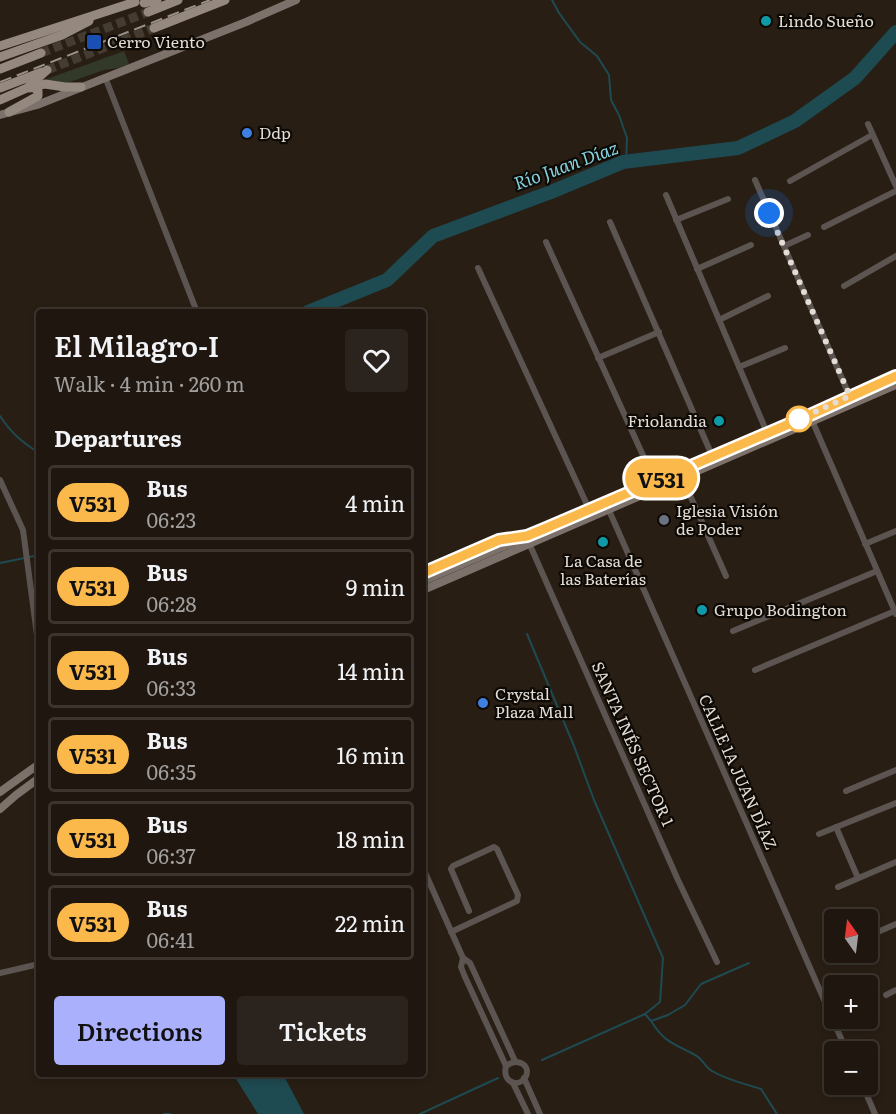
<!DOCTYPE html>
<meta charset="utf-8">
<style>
:root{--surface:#1e160f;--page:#2b231d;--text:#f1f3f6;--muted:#a19f9e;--line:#3c352f;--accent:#aab0fb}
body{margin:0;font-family:Literata,serif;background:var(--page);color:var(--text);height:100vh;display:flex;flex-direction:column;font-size:22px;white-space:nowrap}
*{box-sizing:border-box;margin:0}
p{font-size:20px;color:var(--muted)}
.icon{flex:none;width:33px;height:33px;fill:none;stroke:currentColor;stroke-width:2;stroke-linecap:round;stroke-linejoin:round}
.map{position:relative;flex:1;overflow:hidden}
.sheet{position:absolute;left:36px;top:309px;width:390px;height:768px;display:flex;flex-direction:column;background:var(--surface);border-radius:6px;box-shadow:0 3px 9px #0003,0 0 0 2px var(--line)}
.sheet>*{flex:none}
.badge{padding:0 12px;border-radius:20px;font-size:21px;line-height:39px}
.needle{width:39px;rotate:346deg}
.buttons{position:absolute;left:824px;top:909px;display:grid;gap:12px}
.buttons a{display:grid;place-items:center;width:54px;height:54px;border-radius:6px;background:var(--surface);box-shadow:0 3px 9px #0003,0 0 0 2px var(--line);font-size:30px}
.you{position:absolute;width:30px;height:30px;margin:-15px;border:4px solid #fff;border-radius:50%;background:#1a73e8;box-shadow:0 0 0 9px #1a73e833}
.map>.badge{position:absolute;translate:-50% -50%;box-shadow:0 0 0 3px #fff}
h2{padding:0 18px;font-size:22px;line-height:54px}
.round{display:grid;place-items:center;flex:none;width:63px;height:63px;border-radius:6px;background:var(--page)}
.head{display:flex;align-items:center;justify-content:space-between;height:102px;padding:0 18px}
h1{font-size:28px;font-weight:600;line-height:45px}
.action{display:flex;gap:12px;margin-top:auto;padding:12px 18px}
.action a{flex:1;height:69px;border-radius:6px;background:var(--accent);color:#111;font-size:24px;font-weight:600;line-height:69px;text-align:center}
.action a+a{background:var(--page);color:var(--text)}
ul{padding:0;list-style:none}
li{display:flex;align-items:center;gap:18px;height:75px;margin:0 12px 9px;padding:0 6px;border:3px solid var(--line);border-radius:6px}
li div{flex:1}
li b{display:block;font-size:22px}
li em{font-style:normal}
li .badge{min-width:66px;font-weight:700;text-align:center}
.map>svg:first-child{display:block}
.green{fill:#323929}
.water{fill:#1e4a51}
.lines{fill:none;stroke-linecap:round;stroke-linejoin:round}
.stream{stroke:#1e4a51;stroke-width:2}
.river{stroke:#1e4a51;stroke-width:14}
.primary-tunnel{stroke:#443b31;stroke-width:9;stroke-dasharray:9 4.5;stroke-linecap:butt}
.street{stroke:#5b5450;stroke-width:6}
.secondary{stroke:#7c726b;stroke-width:8}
.primary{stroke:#95887f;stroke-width:9}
.rail{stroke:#999189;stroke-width:2;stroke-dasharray:12 6;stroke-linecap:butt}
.line-casing{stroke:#fff;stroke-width:14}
.line{stroke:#fcb94b;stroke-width:9}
.walk{stroke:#e4ddd6;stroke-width:6;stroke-dasharray:0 10.8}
.culture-dot{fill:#0f9aa8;stroke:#0d0905;stroke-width:2}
.transit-dot{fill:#1a4fb4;stroke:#0d0905;stroke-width:2}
.shop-dot{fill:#3f7fe0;stroke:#0d0905;stroke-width:2}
.stop-dot{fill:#fff;stroke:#fcb94b;stroke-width:3}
.worship-dot{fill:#6b7280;stroke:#0d0905;stroke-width:2}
.labels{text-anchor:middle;stroke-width:4.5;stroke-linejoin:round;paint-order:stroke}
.poi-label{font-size:16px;fill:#e4ddd6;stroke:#0d0905;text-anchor:start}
.street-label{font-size:16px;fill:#e4ddd6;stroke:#0d0905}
.water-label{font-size:18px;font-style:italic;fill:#85d2e0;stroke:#0d0905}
</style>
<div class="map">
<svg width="896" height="1114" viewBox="0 0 896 1114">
<rect width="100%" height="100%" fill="#281e14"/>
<polygon class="green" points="124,51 129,64 118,68 104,70 64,84 44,80"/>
<polygon class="water" points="233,1074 283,1074 304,1114 258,1114"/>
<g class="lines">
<g class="stream">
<polyline points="552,0 559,13 580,42 597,56 609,75 611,100 619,115 627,138 626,162"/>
<path d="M0,416c11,17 22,26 39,37"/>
<polyline points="0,563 39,555"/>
<polyline points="527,634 574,746 594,800 663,958 660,1002 645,1014 542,1060"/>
<polyline points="645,1014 651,1021 668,1015 685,1005 701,984 749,963"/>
<path d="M651,1021c14,22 22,22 44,34 7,3 10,12 17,16 15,9 33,13 49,18l16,25"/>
<polyline points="164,1114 170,1114"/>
<polyline points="420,1114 498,1078"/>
</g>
<polyline class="river" points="308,312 387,280 433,236 551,192 623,162 738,148 795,121 855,78 896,32"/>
<g class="primary-tunnel">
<polyline points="41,53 148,12"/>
<polyline points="47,70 154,28"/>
</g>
<g class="street">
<polyline points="105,77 197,312"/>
<polyline points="868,124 896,186"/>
<polyline points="755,180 851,399"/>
<polyline points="790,181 872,135"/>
<polyline points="666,195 768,435"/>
<polyline points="676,220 728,199"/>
<polyline points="610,222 714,460"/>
<polyline points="824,227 896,191"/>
<polyline points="546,242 656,484"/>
<polyline points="784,246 808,235"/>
<polyline points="478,268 589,509"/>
<polyline points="697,269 751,245"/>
<polyline points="844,286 896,256"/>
<polyline points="719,320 768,296"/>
<polyline points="598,358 659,332"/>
<polyline points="739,367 785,348"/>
<polyline points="811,418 896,614"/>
<polyline points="681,475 726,576"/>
<polyline points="0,480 23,530 39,650"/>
<polyline points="608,508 847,1052"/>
<polyline points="529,543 678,880 717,962"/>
<polyline points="865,544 896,531"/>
<polyline points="733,631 877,571"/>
<polyline points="755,670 895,611"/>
<polyline points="846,791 896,770"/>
<polyline points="836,827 858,878"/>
<polyline points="819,834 896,803"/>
<polyline points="423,868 463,958 470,963 515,1061"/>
<polyline points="838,887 896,862"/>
<polyline points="451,932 517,901 518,895 497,849 494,847 453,866 451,869 469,911"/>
<polyline points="873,934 896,924"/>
<path d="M463,958l-2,9 4,10 41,89c-4,16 11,22 19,12 7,-11 -6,-22 -19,-12"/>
<polyline points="0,973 39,964"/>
<polyline points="886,995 896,990"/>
<polyline points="524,1078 540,1114"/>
<polyline points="513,1083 528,1114"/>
<polyline points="862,1084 875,1114"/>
</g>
<g class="secondary">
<polyline points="0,115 37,105 246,22 296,0"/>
<polyline points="423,581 810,415 896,376"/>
<polyline points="423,590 896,385"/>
<polyline points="0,792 39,764"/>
<polyline points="0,809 16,795 39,778"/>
</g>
<g class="primary">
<polyline points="144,3 157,0"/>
<polyline points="148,12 178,0"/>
<polyline points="154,28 225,0"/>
<polyline points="0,46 135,2"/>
<polyline points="0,57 62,35 89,21"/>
<polyline points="0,69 41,53"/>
<polyline points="0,88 42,72"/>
<polyline points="30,88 45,84 65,87 81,87"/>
<polyline points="0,100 27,88 47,70"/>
<polyline points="9,112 38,96 38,91 33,87"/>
</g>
<polyline class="rail" points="0,82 210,0"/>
</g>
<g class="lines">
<g class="line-casing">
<polyline id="line" points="423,573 499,540 527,536 544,529 810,415 896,376"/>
</g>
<use href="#line" class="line"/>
<polyline class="walk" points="769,213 850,396 788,424 799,419"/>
</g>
<g class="culture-dot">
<circle cx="766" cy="21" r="6"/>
<circle cx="719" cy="421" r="6"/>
<circle cx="603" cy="542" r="6"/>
<circle cx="702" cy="610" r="6"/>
</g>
<rect class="transit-dot" x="86" y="34" width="16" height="16" rx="3"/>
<g class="shop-dot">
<circle cx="247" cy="133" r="6"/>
<circle cx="483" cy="703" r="6"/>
</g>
<circle class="stop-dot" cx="799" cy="419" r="12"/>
<circle class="worship-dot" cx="664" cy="520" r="6"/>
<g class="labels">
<g class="poi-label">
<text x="778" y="27">Lindo Sueño</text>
<text x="107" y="48">Cerro Viento</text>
<text x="259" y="139">Ddp</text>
<text x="707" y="427" text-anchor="end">Friolandia</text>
<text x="676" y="517">Iglesia Visión<tspan x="676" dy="18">de Poder</tspan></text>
<text x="603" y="567" text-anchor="middle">La Casa de<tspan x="603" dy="18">las Baterías</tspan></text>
<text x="714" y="616">Grupo Bodington</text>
<text x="495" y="700">Crystal<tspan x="495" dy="18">Plaza Mall</tspan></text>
</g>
<g class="street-label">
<text transform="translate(633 744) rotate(66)" y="6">SANTA INÉS SECTOR 1</text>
<text transform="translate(738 772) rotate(66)" y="6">CALLE 1A JUAN DÍAZ</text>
</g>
<g class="water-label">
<text transform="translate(566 166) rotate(-20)" y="6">Río Juan Díaz</text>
</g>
</g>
</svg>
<div class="buttons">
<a><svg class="needle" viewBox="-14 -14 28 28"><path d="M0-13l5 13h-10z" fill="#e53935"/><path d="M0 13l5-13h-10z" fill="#a19f9e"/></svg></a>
<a>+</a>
<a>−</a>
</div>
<div class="you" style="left:769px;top:213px"></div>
<b class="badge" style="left:661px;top:478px;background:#fcb94b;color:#111">V531</b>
<section class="sheet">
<div class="head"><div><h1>El Milagro-I</h1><p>Walk · 4 min · 260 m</p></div><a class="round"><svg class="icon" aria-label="heart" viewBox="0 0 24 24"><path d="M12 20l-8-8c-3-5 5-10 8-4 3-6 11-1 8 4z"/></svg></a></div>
<h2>Departures</h2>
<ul>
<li><span class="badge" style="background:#fcb94b;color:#111">V531</span><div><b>Bus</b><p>06:23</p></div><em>4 min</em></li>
<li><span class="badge" style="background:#fcb94b;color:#111">V531</span><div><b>Bus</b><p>06:28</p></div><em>9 min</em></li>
<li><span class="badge" style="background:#fcb94b;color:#111">V531</span><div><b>Bus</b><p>06:33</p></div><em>14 min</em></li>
<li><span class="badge" style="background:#fcb94b;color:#111">V531</span><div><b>Bus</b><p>06:35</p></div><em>16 min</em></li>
<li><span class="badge" style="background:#fcb94b;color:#111">V531</span><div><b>Bus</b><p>06:37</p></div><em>18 min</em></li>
<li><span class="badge" style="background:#fcb94b;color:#111">V531</span><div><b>Bus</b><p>06:41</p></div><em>22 min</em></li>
</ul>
<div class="action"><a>Directions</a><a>Tickets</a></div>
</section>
</div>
